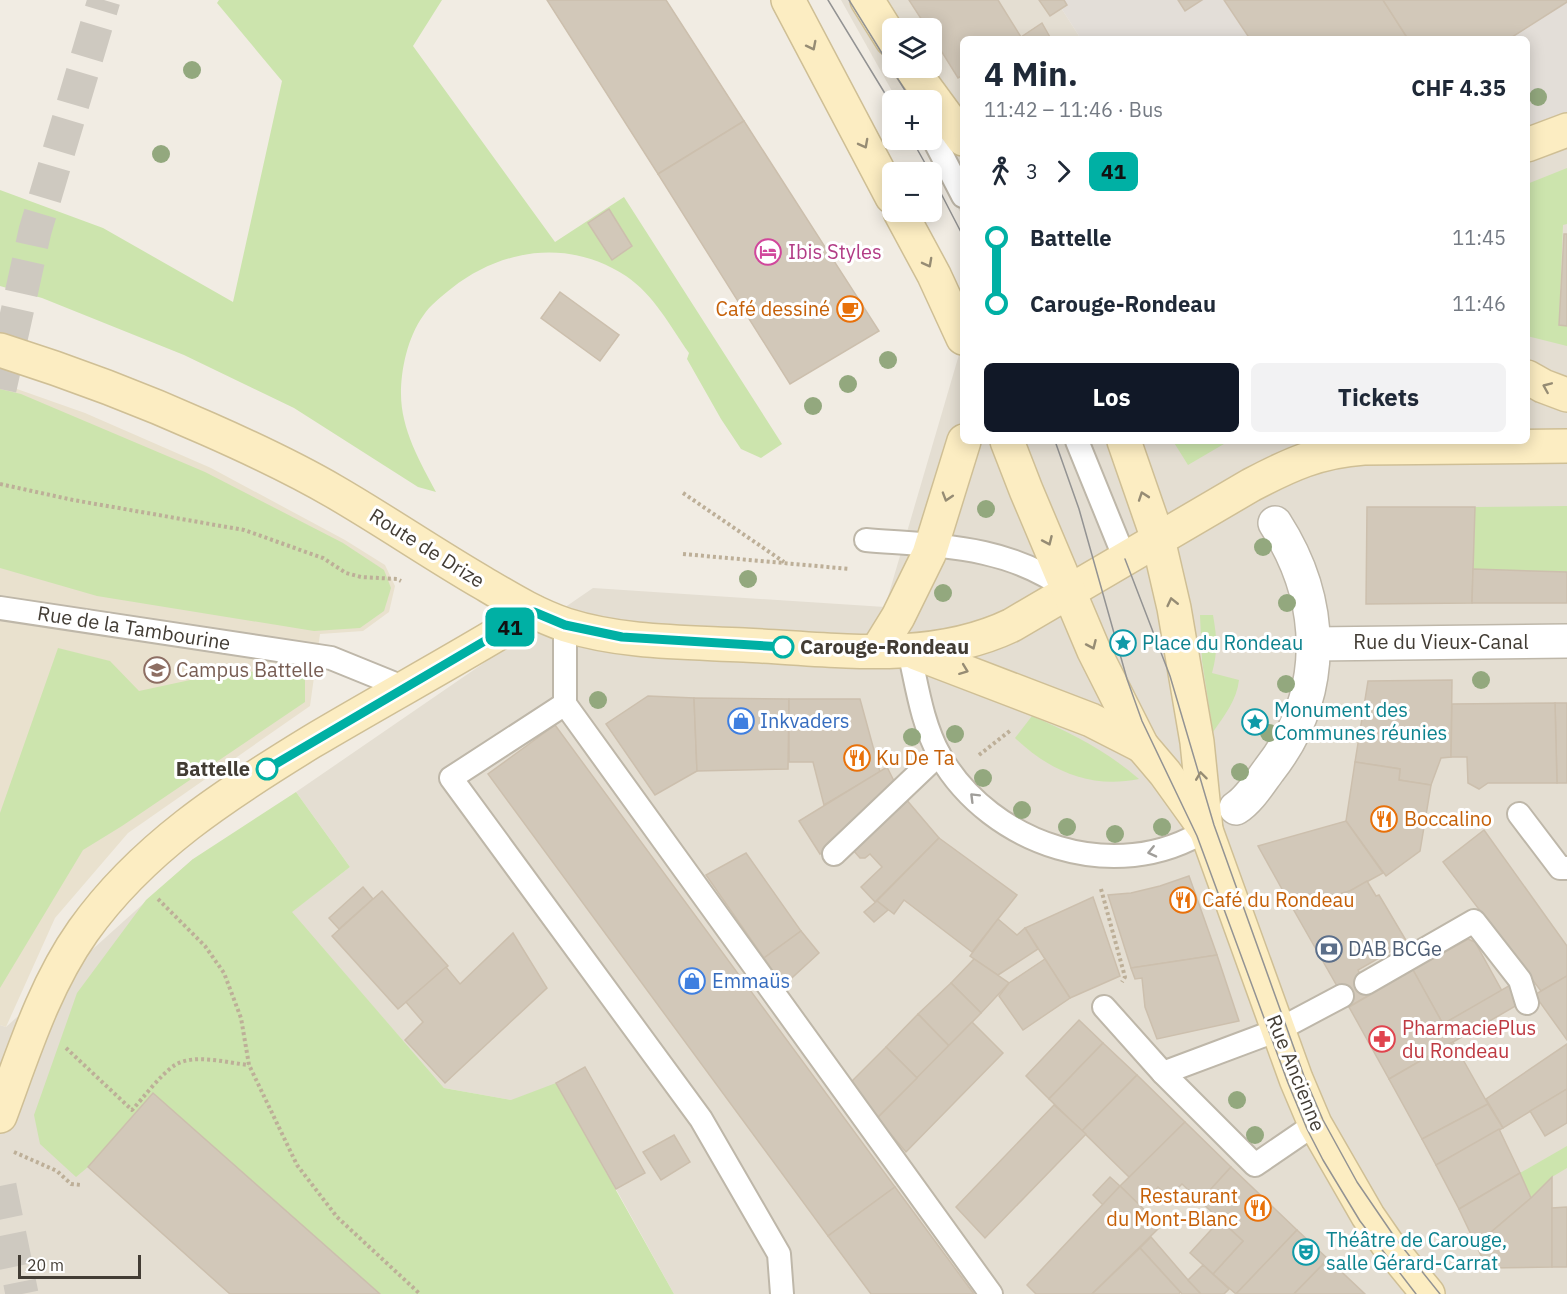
<!DOCTYPE html>
<html lang="de">
<meta charset="utf-8">
<style>
:root{--surface:#fff;--page:#f2f2f3;--text:#1f2937;--muted:#747a83;--accent:#111827}
body{margin:0;font-family:"IBM Plex Sans",sans-serif;background:var(--page);color:var(--text);height:100vh;display:flex;flex-direction:column;font-size:22px;white-space:nowrap}
*{box-sizing:border-box;margin:0}
p{font-size:20px;color:var(--muted)}
.icon{flex:none;width:33px;height:33px;fill:none;stroke:currentColor;stroke-width:2;stroke-linecap:round;stroke-linejoin:round}
.map{position:relative;flex:1;overflow:hidden}
.drawer{position:absolute;left:960px;top:36px;width:570px;height:408px;display:flex;flex-direction:column;background:var(--surface);border-radius:9px;box-shadow:0 3px 15px #0003}
.drawer>*{flex:none}
.badge{padding:0 12px;border-radius:9px;font-size:21px;line-height:39px}
.tools{position:absolute;left:882px;top:18px;display:grid;gap:12px}
.tools a{display:grid;place-items:center;width:60px;height:60px;border-radius:9px;background:var(--surface);box-shadow:0 3px 15px #0003;font-size:30px}
.scale{position:absolute;left:18px;bottom:15px;width:123px;box-sizing:border-box;padding-left:6px;border:3px solid #423c34;border-top:0;font-size:16px;line-height:21px;white-space:nowrap;color:#423c34;-webkit-text-stroke:4px #fff;paint-order:stroke}
.map>.badge{position:absolute;translate:-50% -50%;box-shadow:0 0 0 3px #fff}
.legs{display:flex;align-items:center;gap:9px;height:66px;padding:0 24px;font-size:20px}
.legs p{margin-inline-start:auto}
.head{display:flex;align-items:center;justify-content:space-between;height:102px;padding:0 24px}
h1{font-size:33px;font-weight:700;line-height:45px}
.action{display:flex;gap:12px;margin-top:auto;padding:12px 24px}
.action a{flex:1;height:69px;border-radius:9px;background:var(--accent);color:#fff;font-size:24px;font-weight:700;line-height:69px;text-align:center}
.action a+a{background:var(--page);color:var(--text)}
ul{padding:0 24px;list-style:none}
li{display:flex;align-items:center;gap:21px;height:66px;font-size:22px}
li i{display:grid;place-items:center;width:9px;height:100%;margin:0 8px;background:currentColor}
li i::after{content:'';width:15px;height:15px;margin:-8px;border:4px solid;border-radius:50%;background:var(--surface)}
li p{margin-inline-start:auto}
li:first-child i{background:linear-gradient(#0000 50%,currentColor 0)}
li:last-child i{background:linear-gradient(currentColor 50%,#0000 0)}
.map>svg:first-child{display:block}
.residential{fill:#e4ded2;fill-rule:evenodd}
.industrial{fill:#e3ded8}
.education{fill:#e9e1ce}
.green{fill:#cce4ad}
.building{fill:#d2c8b9;stroke:#ccbfad;stroke-width:1.5}
.lines{fill:none;stroke-linecap:round;stroke-linejoin:round}
.primary-tunnel{stroke:#cec9c0;stroke-width:33;stroke-dasharray:33 16;stroke-linecap:butt}
.lane-casing{stroke:#beb7a9;stroke-width:26}
.street-casing{stroke:#beb7a9;stroke-width:36}
.secondary-casing{stroke:#cfbf95;stroke-width:36}
.path{stroke:#bdaf98;stroke-width:4;stroke-dasharray:3 3;stroke-linecap:butt}
.lane{stroke:#fff;stroke-width:22}
.street{stroke:#fff;stroke-width:33}
.secondary{stroke:#fcedc2;stroke-width:33}
.tram{stroke:#939393;stroke-width:1.5}
.tree{fill:#93a87e}
.oneway{stroke:#968c74}
.oneway2{stroke:#a09e9a}
.line-1-casing{stroke:#fff;stroke-width:14}
.line-1{stroke:#00b0a4;stroke-width:9}
.stop-1-dot{fill:#fff;stroke:#00b0a4;stroke-width:3}
.labels{text-anchor:middle;stroke-width:6;stroke-linejoin:round;paint-order:stroke}
.hotel-label{font-size:20px;fill:#b23c85;stroke:#fff;text-anchor:start}
.food-label{font-size:20px;fill:#c56008;stroke:#fff;text-anchor:start}
.street-label{font-size:20px;fill:#423c34;stroke:#fff}
.culture-label{font-size:20px;fill:#0d838f;stroke:#fff;text-anchor:start}
.stop-label{font-size:20px;font-weight:bold;fill:#423c34;stroke:#fff;text-anchor:start}
.education-label{font-size:20px;fill:#785e54;stroke:#fff;text-anchor:start}
.shop-label{font-size:20px;fill:#366cbe;stroke:#fff;text-anchor:start}
.service-label{font-size:20px;fill:#4e5e75;stroke:#fff;text-anchor:start}
.health-label{font-size:20px;fill:#be3a42;stroke:#fff;text-anchor:start}
</style>
<div class="map">
<svg width="1567" height="1294" viewBox="0 0 1567 1294">
<rect width="100%" height="100%" fill="#f1ece3"/>
<g class="residential">
<path d="M841,0h215l25,39h-118v178l-44,-77h13v-40h-35zM892,28h40v40h-40z"/>
<polygon points="1567,138 1567,1294 674,1294 616,1189 511,1100 444,1088 291,912 350,867 296,792 593,588 885,607 963,341 963,441 1527,441 1527,152"/>
<polygon points="193,859 505,1294 0,1294 0,1025 6,1027"/>
</g>
<polygon class="industrial" points="1056,0 1567,0 1567,138 1527,152 1527,39 1081,39"/>
<polygon class="education" points="0,383 85,413 211,468 345,540 385,565 395,586 389,612 363,631 320,634 310,706 128,833 55,918 6,1027 0,1025"/>
<g class="green">
<path d="M219,0h223l-29,46 142,196 69,-45 158,247 -21,14 -20,-9 -20,-30 -34,-60 2,-6c-19,-27 -35,-58 -63,-77 -56,-37 -123,-28 -174,12 -10,8 -22,17 -29,28 -15,21 -22,52 -22,78 0,35 19,68 35,98l-18,-5 -124,-79 -110,-53 -142,-57 -42,-12v-96l103,38 130,74 49,-221 -65,-78z"/>
<polygon points="1567,168 1567,224 1563,225 1559,325 1567,326 1567,346 1527,336 1527,184"/>
<polygon points="0,389 21,394 205,472 343,543 384,570 391,588 384,611 360,628 314,631 97,596 0,568"/>
<polygon points="1173,441 1229,441 1188,465"/>
<polygon points="1567,506 1567,572 1473,569 1475,507"/>
<path d="M1200,615h13c4,23 5,36 -1,58l27,7c-2,20 -15,36 -26,52l-11,-71z"/>
<polygon points="58,648 110,661 139,691 232,671 305,673 305,702 122,826 83,850 0,988 0,813"/>
<path d="M1032,716c38,16 76,36 107,63 -49,10 -89,-8 -124,-41z"/>
<polygon points="296,792 350,867 292,912 444,1088 511,1100 556,1083 674,1294 380,1294 153,1093 88,1167 76,1177 40,1144 34,1115 77,993 146,900 193,859"/>
<polygon points="1567,1146 1567,1168 1552,1177 1531,1198 1520,1173"/>
</g>
<g class="building">
<polygon points="547,0 666,0 744,121 658,174"/>
<polygon points="909,0 998,0 1021,37 1018,39 963,39 963,75 958,78 932,36 932,28 927,28"/>
<polygon points="1039,0 1064,0 1067,5 1050,16"/>
<polygon points="1178,0 1202,0 1185,11"/>
<polygon points="1224,0 1383,0 1408,39 1250,39"/>
<polygon points="1383,0 1567,0 1567,2 1509,39 1408,39"/>
<polygon points="1042,23 1051,39 1018,39"/>
<polygon points="744,121 879,331 790,384 658,174"/>
<polygon points="609,209 632,246 612,260 588,223"/>
<polygon points="1564,234 1567,234 1567,326 1559,325"/>
<polygon points="560,292 619,335 600,361 541,318"/>
<polygon points="1367,507 1475,507 1472,603 1366,604"/>
<polygon points="1473,569 1567,572 1567,603 1472,603"/>
<polygon points="1452,680 1451,757 1441,758 1431,785 1399,780 1400,769 1355,762 1368,681"/>
<polygon points="648,696 694,698 697,771 655,795 606,724"/>
<polygon points="694,698 789,699 788,769 697,771"/>
<polygon points="789,699 860,699 880,772 824,805 813,762 789,762"/>
<polygon points="1555,703 1567,703 1567,783 1557,783"/>
<polygon points="1555,703 1557,783 1488,783 1479,789 1468,783 1467,757 1451,757 1452,704"/>
<polygon points="555,725 895,1187 828,1236 488,774"/>
<polygon points="1355,762 1400,769 1399,780 1431,785 1420,851 1386,876 1346,821"/>
<polygon points="887,767 896,785 820,854 799,821"/>
<polygon points="905,798 939,838 875,902 861,887 882,867 870,854 865,858 860,858 853,850"/>
<polygon points="1346,821 1383,873 1350,891 1292,907 1258,846"/>
<polygon points="1484,830 1567,946 1567,976 1541,991 1443,862"/>
<polygon points="939,838 1017,895 972,952 904,900 894,914 877,901"/>
<polygon points="746,853 801,931 764,958 706,875"/>
<polygon points="1189,876 1217,955 1131,968 1108,895 1131,893 1160,886"/>
<polygon points="1367,881 1376,896 1379,895 1407,942 1358,970 1371,994 1349,1007 1292,907 1350,891"/>
<polygon points="363,887 373,899 339,929 329,918"/>
<polygon points="382,891 448,966 398,1009 332,936"/>
<polygon points="1093,897 1120,976 1070,998 1025,928"/>
<polygon points="877,901 888,910 874,922 864,912"/>
<polygon points="998,919 1017,935 1025,928 1038,949 998,975 970,956"/>
<polygon points="801,931 819,953 783,986 764,958"/>
<polygon points="513,933 547,988 445,1083 405,1040 423,1022 406,1002 446,967 460,984"/>
<polygon points="1468,939 1475,942 1502,991 1443,1024 1413,970"/>
<polygon points="1217,955 1239,1021 1157,1039 1145,1007 1142,978 1135,979 1131,968"/>
<polygon points="974,959 1009,983 981,1013 951,983"/>
<polygon points="1045,959 1070,998 1023,1030 999,996 1009,983"/>
<polygon points="1413,970 1443,1024 1512,984 1519,1004 1389,1079 1349,1007"/>
<polygon points="1567,976 1567,1040 1539,1001 1536,994"/>
<polygon points="951,983 981,1013 949,1046 918,1014"/>
<polygon points="918,1014 949,1046 917,1078 886,1047"/>
<polygon points="1079,1020 1103,1043 1049,1099 1026,1076"/>
<polygon points="972,1022 1003,1053 906,1152 877,1118"/>
<polygon points="1453,1042 1488,1104 1422,1139 1389,1079"/>
<polygon points="1103,1043 1137,1075 1082,1131 1049,1099"/>
<polygon points="1567,1044 1567,1089 1503,1128 1486,1099"/>
<polygon points="886,1047 917,1078 877,1118 851,1082"/>
<polygon points="585,1067 645,1173 616,1189 556,1083"/>
<polygon points="1137,1075 1185,1122 1130,1178 1082,1131"/>
<polygon points="1567,1089 1567,1123 1545,1136 1530,1111"/>
<polygon points="153,1093 380,1294 230,1294 88,1167"/>
<polygon points="1488,1104 1503,1128 1436,1165 1422,1139"/>
<polygon points="1054,1105 1086,1134 985,1238 956,1207"/>
<polygon points="1185,1122 1231,1167 1200,1201 1182,1184 1169,1197 1158,1187 1140,1206 1120,1186"/>
<polygon points="1499,1129 1520,1173 1459,1209 1436,1165"/>
<polygon points="674,1135 690,1162 661,1180 643,1152"/>
<polygon points="1231,1167 1297,1230 1236,1294 1213,1274 1243,1241 1200,1201"/>
<polygon points="1520,1173 1531,1198 1476,1245 1459,1209"/>
<polygon points="1110,1177 1120,1186 1103,1205 1093,1195"/>
<polygon points="1552,1177 1552,1267 1487,1268 1476,1245 1531,1198"/>
<polygon points="1120,1186 1161,1226 1092,1294 1036,1294 1027,1285"/>
<polygon points="895,1187 974,1294 871,1294 828,1236"/>
<polygon points="1567,1207 1567,1267 1552,1267 1552,1208"/>
<polygon points="1220,1220 1243,1241 1213,1274 1190,1253"/>
<polygon points="1297,1230 1328,1259 1294,1294 1236,1294"/>
<polygon points="1151,1237 1188,1280 1201,1294 1182,1294 1140,1248"/>
<polygon points="1140,1248 1180,1292 1179,1294 1092,1294"/>
<polygon points="1328,1259 1365,1294 1294,1294"/>
<polygon points="1203,1265 1229,1289 1224,1294 1201,1294 1188,1280"/>
</g>
<g class="lines">
<g class="primary-tunnel">
<polyline points="0,389 35,231 104,0"/>
<polyline points="0,1186 22,1294"/>
</g>
<g class="lane-casing">
<g id="lane">
<polyline points="932,136 963,196"/>
<polyline points="1077,441 1125,559"/>
<path d="M866,540c73,6 141,5 202,50"/>
<polyline points="0,608 331,658 405,688"/>
<polyline points="565,625 565,704 991,1294"/>
<path d="M909,651c8,35 13,73 31,105 51,89 176,131 266,74"/>
<polyline points="565,704 451,778 701,1119 779,1254 782,1294"/>
<polyline points="1519,814 1560,868 1567,868"/>
<polyline points="834,854 939,754"/>
<polyline points="1366,983 1474,921 1520,980 1527,1003"/>
<polyline points="1104,1007 1163,1073"/>
<polyline points="1315,1124 1255,1165 1163,1073 1278,1030 1342,996"/>
</g>
</g>
<g class="street-casing">
<g id="street">
<polyline points="1314,644 1567,641"/>
<path d="M1236,808c13,-8 24,-26 33,-38 59,-75 57,-168 6,-247"/>
</g>
</g>
<g class="secondary-casing">
<g id="secondary">
<polyline points="788,0 892,197"/>
<polyline points="867,0 892,40"/>
<polyline points="911,68 963,139"/>
<polyline points="1527,145 1567,130"/>
<polyline points="900,212 934,275 963,338"/>
<path d="M0,350c73,23 139,48 208,79 43,19 86,39 127,63 50,29 98,62 148,91 27,16 53,32 83,42 56,18 119,17 178,20 88,4 185,20 268,-20l239,-140c38,-20 68,-34 113,-37l203,-2"/>
<polyline points="1527,377 1543,386 1567,395"/>
<polyline points="1007,441 1026,490 1094,651 1142,746 1165,773 1206,830 1296,1079 1315,1124 1368,1216 1388,1245 1428,1294"/>
<polyline points="1124,441 1158,539 1174,608 1197,742 1206,830"/>
<polyline points="877,651 898,617 929,554 964,441"/>
<polyline points="916,653 1091,720 1142,746"/>
<path d="M0,1116c23,-62 44,-130 83,-185 59,-83 143,-137 228,-189 74,-44 150,-85 223,-130"/>
</g>
</g>
<g class="path">
<polyline points="0,484 73,500 244,530 323,558 346,573 361,577 397,579 401,581"/>
<polyline points="683,493 784,562"/>
<polyline points="683,554 850,569"/>
<polyline points="979,755 1011,730"/>
<polyline points="1101,889 1125,977 1122,982"/>
<polyline points="158,899 205,946 224,973 241,1018 249,1065 297,1165 337,1217 420,1294"/>
<path d="M66,1048l66,62c12,-13 29,-36 43,-45 20,-12 52,-2 74,0"/>
<polyline points="14,1152 57,1171 71,1184 81,1185"/>
</g>
<use href="#lane" class="lane"/>
<use href="#street" class="street"/>
<use href="#secondary" class="secondary"/>
<g class="tram">
<polyline points="828,0 892,105"/>
<polyline points="849,0 911,100"/>
<polyline points="912,140 930,172"/>
<polyline points="932,176 963,236"/>
<polyline points="1055,441 1079,509 1127,679 1142,721 1197,836 1288,1083 1307,1129 1323,1160 1360,1221 1416,1294"/>
<polyline points="1125,559 1170,676 1214,825 1304,1076 1323,1120 1357,1182 1396,1239 1440,1294"/>
</g>
</g>
<g class="tree">
<circle cx="192" cy="70" r="9"/>
<circle cx="1538" cy="97" r="9"/>
<circle cx="161" cy="154" r="9"/>
<circle cx="888" cy="360" r="9"/>
<circle cx="848" cy="384" r="9"/>
<circle cx="813" cy="406" r="9"/>
<circle cx="986" cy="509" r="9"/>
<circle cx="1263" cy="547" r="9"/>
<circle cx="748" cy="579" r="9"/>
<circle cx="943" cy="593" r="9"/>
<circle cx="1287" cy="603" r="9"/>
<circle cx="1481" cy="680" r="9"/>
<circle cx="1286" cy="684" r="9"/>
<circle cx="598" cy="700" r="9"/>
<circle cx="1269" cy="733" r="9"/>
<circle cx="955" cy="734" r="9"/>
<circle cx="912" cy="737" r="9"/>
<circle cx="1240" cy="772" r="9"/>
<circle cx="983" cy="778" r="9"/>
<circle cx="1022" cy="810" r="9"/>
<circle cx="1067" cy="827" r="9"/>
<circle cx="1162" cy="827" r="9"/>
<circle cx="1115" cy="834" r="9"/>
<circle cx="1237" cy="1100" r="9"/>
<circle cx="1255" cy="1135" r="9"/>
</g>
<defs><path id="oneway-chevron" d="M-2-3.5L2.5 0L-2 3.5" fill="none" stroke-width="1.6" stroke-linecap="round" stroke-linejoin="round" transform="scale(1.5)"/></defs>
<g class="oneway">
<use href="#oneway-chevron" transform="translate(812 46) rotate(63)"/>
<use href="#oneway-chevron" transform="translate(864 144) rotate(62)"/>
<use href="#oneway-chevron" transform="translate(928 263) rotate(62)"/>
<use href="#oneway-chevron" transform="translate(1547 387) rotate(-157)"/>
<use href="#oneway-chevron" transform="translate(1143 496) rotate(-109)"/>
<use href="#oneway-chevron" transform="translate(947 497) rotate(107)"/>
<use href="#oneway-chevron" transform="translate(1048 541) rotate(66)"/>
<use href="#oneway-chevron" transform="translate(1172 602) rotate(-103)"/>
<use href="#oneway-chevron" transform="translate(1092 645) rotate(66)"/>
<use href="#oneway-chevron" transform="translate(964 670) rotate(21)"/>
<use href="#oneway-chevron" transform="translate(1201 776) rotate(-97)"/>
</g>
<g class="oneway2">
<use href="#oneway-chevron" transform="translate(974 797) rotate(-135)"/>
<use href="#oneway-chevron" transform="translate(1152 852) rotate(167)"/>
</g>
<g class="lines">
<g class="line-1-casing">
<polyline id="line-1" points="267,769 534,612 565,625 622,637 783,647"/>
</g>
<use href="#line-1" class="line-1"/>
</g>
<defs>
<g id="hotel-ring" transform="scale(1.35)"><circle r="9.5" fill="#fff" stroke="#d1479c" stroke-width="1.5"/><path d="M-6-4.5h1.5V1H6V5H4.5V3h-9V5H-6ZM-4 0a1.8 1.8 0 1 1 3.6 0ZM.5 0V-2.5h3Q6-2.5 6 0Z" fill="#d1479c"/></g>
<g id="cafe-ring" transform="scale(1.35)"><circle r="9.5" fill="#fff" stroke="#e8710a" stroke-width="1.5"/><path d="M-5.5-4.5H6V0H3Q3 3.5 0 3.5H-2.5Q-5.5 3.5-5.5 0ZM3-3.2v2h1.7v-2ZM-6 4.5H4V6H-6Z" fill="#e8710a"/></g>
<g id="sight-ring" transform="scale(1.35)"><circle r="9.5" fill="#fff" stroke="#0f9aa8" stroke-width="1.5"/><path d="M0-6L1.8-2.2L6-1.7L2.9 1.2L3.7 5.4L0 3.3L-3.7 5.4L-2.9 1.2L-6-1.7L-1.8-2.2Z" fill="#0f9aa8"/></g>
<g id="university-ring" transform="scale(1.35)"><circle r="9.5" fill="#fff" stroke="#8d6e63" stroke-width="1.5"/><path d="M0-5L7-2L0 1L-7-2ZM-4 1L0 2.5L4 1V4Q0 6-4 4Z" fill="#8d6e63"/></g>
<g id="shop-ring" transform="scale(1.35)"><circle r="9.5" fill="#fff" stroke="#3f7fe0" stroke-width="1.5"/><path d="M-5-2.5h2.3a2.7 3.5 0 0 1 5.4 0H5L5.5 6h-11ZM-1.5-2.5h3a1.5 2.3 0 0 0-3 0Z" fill="#3f7fe0"/></g>
<g id="restaurant-ring" transform="scale(1.35)"><circle r="9.5" fill="#fff" stroke="#e8710a" stroke-width="1.5"/><path d="M-5-6h1v4h1v-4h1v4h1v-4h1v5L-1.5 .5V6h-2V.5L-5-1ZM5-6V6H3V1.5H1.5Q1.5-4 5-6Z" fill="#e8710a"/></g>
<g id="bank-ring" transform="scale(1.35)"><circle r="9.5" fill="#fff" stroke="#5c6f8a" stroke-width="1.5"/><path d="M-6-4H6V4H-6ZM0-2.3a2.3 2.3 0 1 0 0 4.6a2.3 2.3 0 1 0 0-4.6Z" fill="#5c6f8a"/></g>
<g id="pharmacy-ring" transform="scale(1.35)"><circle r="9.5" fill="#fff" stroke="#e0444e" stroke-width="1.5"/><path d="M-2-6h4v4h4v4h-4v4h-4v-4h-4v-4h4Z" fill="#e0444e"/></g>
<g id="theatre-ring" transform="scale(1.35)"><circle r="9.5" fill="#fff" stroke="#0f9aa8" stroke-width="1.5"/><path d="M-5-5.5Q0-4 5-5.5V0Q5 5 0 6Q-5 5-5 0ZM-3.3-2.5H-1v1.5H-3.3ZM1-2.5H3.3v1.5H1ZM-2.8 1Q0 5.5 2.8 1Z" fill="#0f9aa8"/></g>
</defs>
<g fill-rule="evenodd">
<use href="#hotel-ring" x="768" y="252"/>
<use href="#cafe-ring" x="850" y="309"/>
<use href="#sight-ring" x="1123" y="643"/>
<use href="#university-ring" x="157" y="670"/>
<use href="#shop-ring" x="741" y="721"/>
<use href="#sight-ring" x="1255" y="722"/>
<use href="#restaurant-ring" x="857" y="758"/>
<use href="#restaurant-ring" x="1384" y="819"/>
<use href="#restaurant-ring" x="1183" y="900"/>
<use href="#bank-ring" x="1329" y="949"/>
<use href="#shop-ring" x="692" y="981"/>
<use href="#pharmacy-ring" x="1382" y="1039"/>
<use href="#restaurant-ring" x="1258" y="1208"/>
<use href="#theatre-ring" x="1306" y="1252"/>
</g>
<g class="stop-1-dot">
<circle cx="783" cy="647" r="10"/>
<circle cx="267" cy="769" r="10"/>
</g>
<g class="labels">
<g class="hotel-label">
<text x="788" y="259">Ibis Styles</text>
</g>
<g class="food-label">
<text x="830" y="316" text-anchor="end">Café dessiné</text>
<text x="876" y="765">Ku De Ta</text>
<text x="1404" y="826">Boccalino</text>
<text x="1202" y="907">Café du Rondeau</text>
<text x="1238" y="1203" text-anchor="end">Restaurant<tspan x="1238" dy="23">du Mont-Blanc</tspan></text>
</g>
<g class="street-label">
<text transform="translate(427 548) rotate(32)" y="7">Route de Drize</text>
<text transform="translate(134 628) rotate(9)" y="7">Rue de la Tambourine</text>
<text x="1441" y="649">Rue du Vieux-Canal</text>
<text transform="translate(1296 1073) rotate(68)" y="7">Rue Ancienne</text>
</g>
<g class="culture-label">
<text x="1142" y="650">Place du Rondeau</text>
<text x="1274" y="717">Monument des<tspan x="1274" dy="23">Communes réunies</tspan></text>
<text x="1326" y="1247">Théâtre de Carouge,<tspan x="1326" dy="23">salle Gérard-Carrat</tspan></text>
</g>
<g class="stop-label">
<text x="800" y="654">Carouge-Rondeau</text>
<text x="250" y="776" text-anchor="end">Battelle</text>
</g>
<g class="education-label">
<text x="176" y="677">Campus Battelle</text>
</g>
<g class="shop-label">
<text x="760" y="728">Inkvaders</text>
<text x="712" y="988">Emmaüs</text>
</g>
<g class="service-label">
<text x="1348" y="956">DAB BCGe</text>
</g>
<g class="health-label">
<text x="1402" y="1035">PharmaciePlus<tspan x="1402" dy="23">du Rondeau</tspan></text>
</g>
</g>
</svg>
<div class="tools">
<a><svg class="icon" aria-label="layers" viewBox="0 0 24 24"><path d="M12 4l9 5-9 5-9-5zM3 14l9 5 9-5"/></svg></a>
<a>+</a>
<a>−</a>
</div>
<div class="scale">20 m</div>
<b class="badge" style="left:510px;top:627px;background:#00b0a4;color:#111">41</b>
<section class="drawer">
<div class="head"><div><h1>4 Min.</h1><p>11:42 – 11:46 · Bus</p></div><b>CHF 4.35</b></div>
<div class="legs"><svg class="icon" aria-label="walk" viewBox="0 0 24 24"><circle cx="13" cy="4" r="2"/><path d="M13 8l-2 6 4 7M11 14l-3 7M7 12l3-4h3l4 4"/></svg>3<svg class="icon" aria-label="forward" viewBox="0 0 24 24"><path d="M9 5l7 7-7 7"/></svg><b class="badge" style="background:#00b0a4;color:#111">41</b></div>
<ul>
<li><i style="color:#00b0a4"></i><b>Battelle</b><p>11:45</p></li>
<li><i style="color:#00b0a4"></i><b>Carouge-Rondeau</b><p>11:46</p></li>
</ul>
<div class="action"><a>Los</a><a>Tickets</a></div>
</section>
</div>
